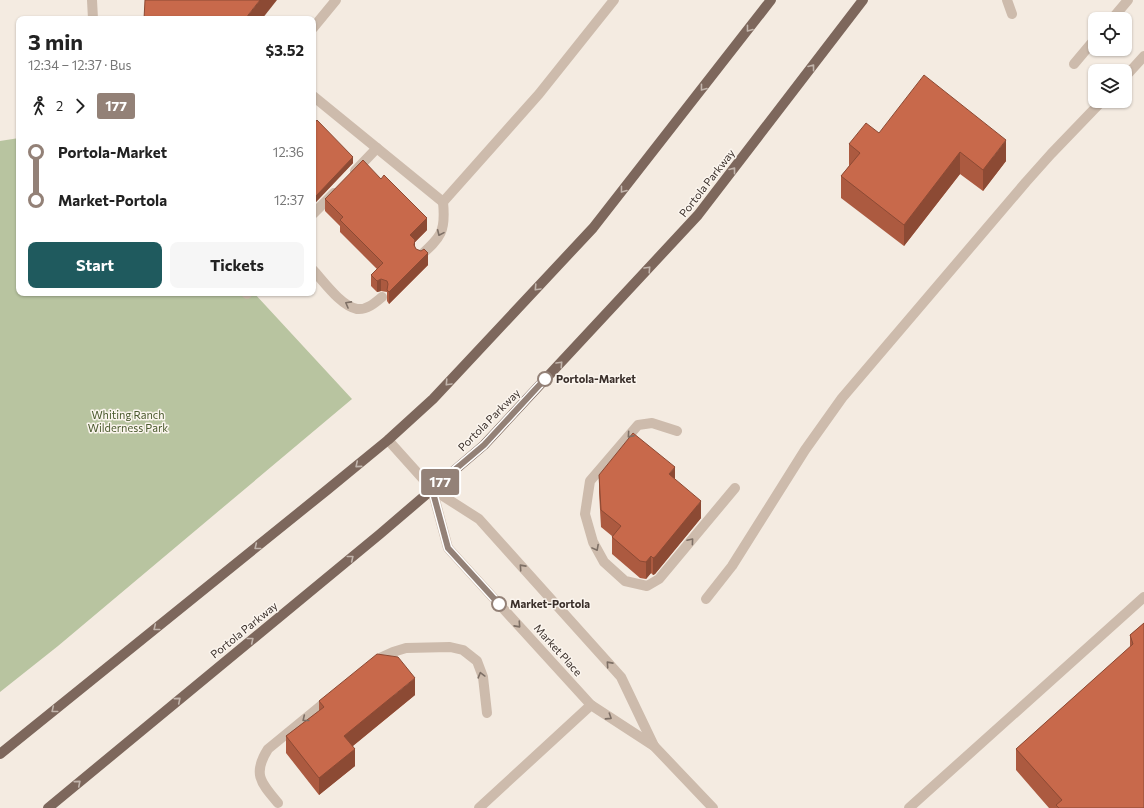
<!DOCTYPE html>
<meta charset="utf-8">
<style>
:root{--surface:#fff;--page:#f6f6f6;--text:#222;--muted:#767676;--accent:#1f5a5e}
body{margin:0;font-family:Commissioner,sans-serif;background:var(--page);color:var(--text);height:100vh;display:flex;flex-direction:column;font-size:15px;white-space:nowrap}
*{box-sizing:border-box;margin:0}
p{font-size:13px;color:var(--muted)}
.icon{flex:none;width:22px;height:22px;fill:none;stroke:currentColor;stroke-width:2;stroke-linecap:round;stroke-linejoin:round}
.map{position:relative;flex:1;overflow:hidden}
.details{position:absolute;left:16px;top:16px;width:300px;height:280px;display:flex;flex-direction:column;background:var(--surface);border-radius:8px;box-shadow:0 1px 3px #0004}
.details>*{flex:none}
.badge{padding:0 8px;border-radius:3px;font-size:14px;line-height:26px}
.buttons{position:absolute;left:1088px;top:12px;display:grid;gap:8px}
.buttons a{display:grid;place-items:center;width:44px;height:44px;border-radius:8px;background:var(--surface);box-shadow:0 1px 3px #0004;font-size:20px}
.map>.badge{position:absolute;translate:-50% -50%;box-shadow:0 0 0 2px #fff}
.legs{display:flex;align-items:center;gap:6px;height:44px;padding:0 12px;font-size:13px}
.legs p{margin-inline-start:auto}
.summary{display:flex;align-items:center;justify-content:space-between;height:68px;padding:0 12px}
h1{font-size:22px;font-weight:700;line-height:30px}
.cta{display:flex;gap:8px;margin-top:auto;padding:8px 12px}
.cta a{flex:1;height:46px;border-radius:8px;background:var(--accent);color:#fff;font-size:16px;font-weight:700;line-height:46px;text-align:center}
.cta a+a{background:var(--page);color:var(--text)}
ul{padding:0 12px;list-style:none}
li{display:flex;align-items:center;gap:14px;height:48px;font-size:15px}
li i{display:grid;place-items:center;width:6px;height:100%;margin:0 5px;background:currentColor}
li i::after{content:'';width:10px;height:10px;margin:-5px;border:3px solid;border-radius:50%;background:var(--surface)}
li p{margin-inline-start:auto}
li:first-child i{background:linear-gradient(#0000 50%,currentColor 0)}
li:last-child i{background:linear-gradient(currentColor 50%,#0000 0)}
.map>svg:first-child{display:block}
.green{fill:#b8c4a0}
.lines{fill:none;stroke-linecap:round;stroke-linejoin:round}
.minor{stroke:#cdbbac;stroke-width:10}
.major{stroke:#7d675c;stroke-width:10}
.wall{fill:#ac5a40}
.shaded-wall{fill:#8c4a34}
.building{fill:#c8694b;stroke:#8c4a34}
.oneway{stroke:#c2b5ac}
.oneway2{stroke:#7d6f65}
.line-1-casing{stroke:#fff;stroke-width:9}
.line-1{stroke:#938177;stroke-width:6}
.stop-1-dot{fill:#fff;stroke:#938177;stroke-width:2}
.labels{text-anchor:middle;stroke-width:3;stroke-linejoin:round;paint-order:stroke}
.street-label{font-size:11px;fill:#3b302b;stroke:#fbf5ee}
.stop-label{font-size:11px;font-weight:bold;fill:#3b302b;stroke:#fbf5ee;text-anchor:start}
.park-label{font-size:11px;fill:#4a5a2e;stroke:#fbf5ee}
</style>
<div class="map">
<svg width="1144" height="808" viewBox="0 0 1144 808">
<rect width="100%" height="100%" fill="#f4ebe1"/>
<polygon class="green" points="19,138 19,293 254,293 352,399 58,646 0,692 0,141"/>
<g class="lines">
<g class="minor">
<polyline points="92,0 93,19"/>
<polyline points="1007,0 1012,14"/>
<polyline points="1112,19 1128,0"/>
<polyline points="313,28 336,0"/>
<polyline points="1074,64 1095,39"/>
<polyline points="1125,77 1144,56"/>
<polyline points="313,96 443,202 539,94 614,0"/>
<polyline points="355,171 377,148"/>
<polyline points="313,214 334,193"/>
<path d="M420,256c21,-19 26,-24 23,-54"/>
<path d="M313,270c11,12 28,36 44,39 10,1 18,-6 25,-12"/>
<polyline points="246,293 247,294"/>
<polyline points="677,431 652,423 638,425 590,481 585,514 593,542 604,562 625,581 647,586 659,579 735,488"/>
<polyline points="388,440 432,489 479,519 621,677 654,746"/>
<polyline points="432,489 448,548 591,705 654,746 713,808"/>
<polyline points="706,599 732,566 805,450 842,398 1026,182 1051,154 1102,101"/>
<polyline points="376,662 382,657 393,652 406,648 450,647 463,650 477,661 483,677 487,713"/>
<path d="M278,803c-17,-20 -26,-29 -10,-54l61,-50"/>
<polyline points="479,808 591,705"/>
<polyline points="909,808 1144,597"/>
</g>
<g class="major">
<polyline points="0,754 327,490 388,440 433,399 593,228 771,0"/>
<polyline points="48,808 380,534 484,445 698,215 863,0"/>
</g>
</g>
<g class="wall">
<polygon points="313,125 353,163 316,202 313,199"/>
<polygon points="879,133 1006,161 983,191 960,174 904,246 841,198 841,176 849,166 849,144"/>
<polygon points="325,199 427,230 415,242 415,248 428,265 389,304 387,301 387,292 381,291 377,292 371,286 371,275 377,269 340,232 340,226 325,211"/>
<polygon points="599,475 675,479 701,518 655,574 653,575 651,573 646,579 640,578 612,554 612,536 601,527 599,492"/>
<polygon points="1144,623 1144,808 1049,808 1016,770 1016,749 1130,647 1130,635"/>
<polygon points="415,695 353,746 355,766 319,795 286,753 286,736 319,711 319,701"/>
</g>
<g class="shaded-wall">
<polygon points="260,0 277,0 262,19 245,19"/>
<polygon points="1006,140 1006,161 983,191 983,170"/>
<polygon points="960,152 960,174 904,246 904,225"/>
<polygon points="353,157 353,163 316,202 316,196"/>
<polygon points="427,218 427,230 415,242 415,252 410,235"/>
<polygon points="428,253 428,265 389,304 389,292"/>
<polygon points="381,279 381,291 377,292 377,281"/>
<polygon points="675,467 675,484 669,474"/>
<polygon points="701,501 701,518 655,574 653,575 653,558"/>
<polygon points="651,556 651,573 646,579 646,562"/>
<polygon points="415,678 415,695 344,753 344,736"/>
<polygon points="355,749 355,766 319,795 319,778"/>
</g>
<g class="building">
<polygon points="145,0 260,0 245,19 144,19"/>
<polygon points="924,75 1006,140 983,170 960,152 904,225 841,176 860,153 849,144 866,123 879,133"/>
<polygon points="317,120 353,157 316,196 313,193 313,125"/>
<polygon points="363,160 381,179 384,175 427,218 410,235 415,240 414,245 416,249 421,251 424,249 428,253 389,292 387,290 388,284 387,281 381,279 377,281 371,275 383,263 340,220 343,217 325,199"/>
<polygon points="633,433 675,467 669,474 701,501 655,557 653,558 651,556 646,562 640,561 612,537 621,526 601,510 599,475"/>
<polygon points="1144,623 1144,808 1059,808 1056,805 1062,800 1016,749 1133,644 1130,635"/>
<polygon points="377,654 398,657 415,678 344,736 355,749 319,778 286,736 324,707 319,701"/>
</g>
<defs><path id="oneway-chevron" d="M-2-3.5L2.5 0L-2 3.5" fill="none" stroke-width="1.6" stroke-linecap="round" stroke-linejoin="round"/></defs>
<g class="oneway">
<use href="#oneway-chevron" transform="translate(749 29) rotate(128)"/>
<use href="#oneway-chevron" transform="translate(812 67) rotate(-52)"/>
<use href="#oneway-chevron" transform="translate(703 88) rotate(128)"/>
<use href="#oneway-chevron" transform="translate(733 170) rotate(-52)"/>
<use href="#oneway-chevron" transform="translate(623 190) rotate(128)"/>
<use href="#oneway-chevron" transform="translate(648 269) rotate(-47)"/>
<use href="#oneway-chevron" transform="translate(537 288) rotate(133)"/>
<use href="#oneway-chevron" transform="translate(560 364) rotate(-47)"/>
<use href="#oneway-chevron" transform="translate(448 383) rotate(133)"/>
<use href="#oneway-chevron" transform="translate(358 465) rotate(140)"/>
<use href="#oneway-chevron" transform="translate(257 547) rotate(141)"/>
<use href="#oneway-chevron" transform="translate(351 558) rotate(-39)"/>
<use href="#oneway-chevron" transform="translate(156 628) rotate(141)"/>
<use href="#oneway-chevron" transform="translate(251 640) rotate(-39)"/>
<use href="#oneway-chevron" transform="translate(178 700) rotate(-40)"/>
<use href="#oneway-chevron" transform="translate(54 710) rotate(141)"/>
<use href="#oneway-chevron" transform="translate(78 783) rotate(-40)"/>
</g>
<g class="oneway2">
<use href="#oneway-chevron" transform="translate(440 233) rotate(114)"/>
<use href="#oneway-chevron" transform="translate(348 304) rotate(-151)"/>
<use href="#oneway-chevron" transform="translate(630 435) rotate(131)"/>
<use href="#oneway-chevron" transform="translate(691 541) rotate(-50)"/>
<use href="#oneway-chevron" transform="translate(596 548) rotate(62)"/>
<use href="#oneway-chevron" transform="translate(522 567) rotate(-132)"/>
<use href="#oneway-chevron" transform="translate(518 625) rotate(48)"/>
<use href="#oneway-chevron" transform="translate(609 664) rotate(-132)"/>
<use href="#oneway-chevron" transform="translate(481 675) rotate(-105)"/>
<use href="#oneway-chevron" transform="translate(609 717) rotate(33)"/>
<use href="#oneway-chevron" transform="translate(305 719) rotate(141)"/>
</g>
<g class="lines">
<g class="line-1-casing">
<polyline id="line-1" points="499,604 448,548 432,489 484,445 545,379"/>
</g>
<use href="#line-1" class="line-1"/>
</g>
<g class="stop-1-dot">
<circle cx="545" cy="379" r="7"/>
<circle cx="499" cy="604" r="7"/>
</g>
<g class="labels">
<g class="street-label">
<text transform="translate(707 183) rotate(-52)" y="4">Portola Parkway</text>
<text transform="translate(489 420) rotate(-45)" y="4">Portola Parkway</text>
<text transform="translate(244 630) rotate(-39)" y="4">Portola Parkway</text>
<text transform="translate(558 650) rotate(48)" y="4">Market Place</text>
</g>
<g class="stop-label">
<text x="556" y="383">Portola-Market</text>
<text x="510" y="608">Market-Portola</text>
</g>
<g class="park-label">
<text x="128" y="419">Whiting Ranch<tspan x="128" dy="13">Wilderness Park</tspan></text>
</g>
</g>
</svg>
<div class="buttons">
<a><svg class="icon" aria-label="locate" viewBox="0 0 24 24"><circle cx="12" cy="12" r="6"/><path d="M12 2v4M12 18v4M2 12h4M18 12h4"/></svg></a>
<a><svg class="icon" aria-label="layers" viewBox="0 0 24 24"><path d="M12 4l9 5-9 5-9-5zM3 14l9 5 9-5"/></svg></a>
</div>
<b class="badge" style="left:440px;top:482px;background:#938177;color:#fff">177</b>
<section class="details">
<div class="summary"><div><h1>3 min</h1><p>12:34 – 12:37 · Bus</p></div><b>$3.52</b></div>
<div class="legs"><svg class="icon" aria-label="walk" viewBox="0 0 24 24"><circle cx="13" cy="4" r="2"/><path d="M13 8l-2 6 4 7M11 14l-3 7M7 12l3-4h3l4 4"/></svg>2<svg class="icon" aria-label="forward" viewBox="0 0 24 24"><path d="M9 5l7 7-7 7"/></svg><b class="badge" style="background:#938177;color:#fff">177</b></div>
<ul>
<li><i style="color:#938177"></i><b>Portola-Market</b><p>12:36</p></li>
<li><i style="color:#938177"></i><b>Market-Portola</b><p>12:37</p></li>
</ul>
<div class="cta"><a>Start</a><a>Tickets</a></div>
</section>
</div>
